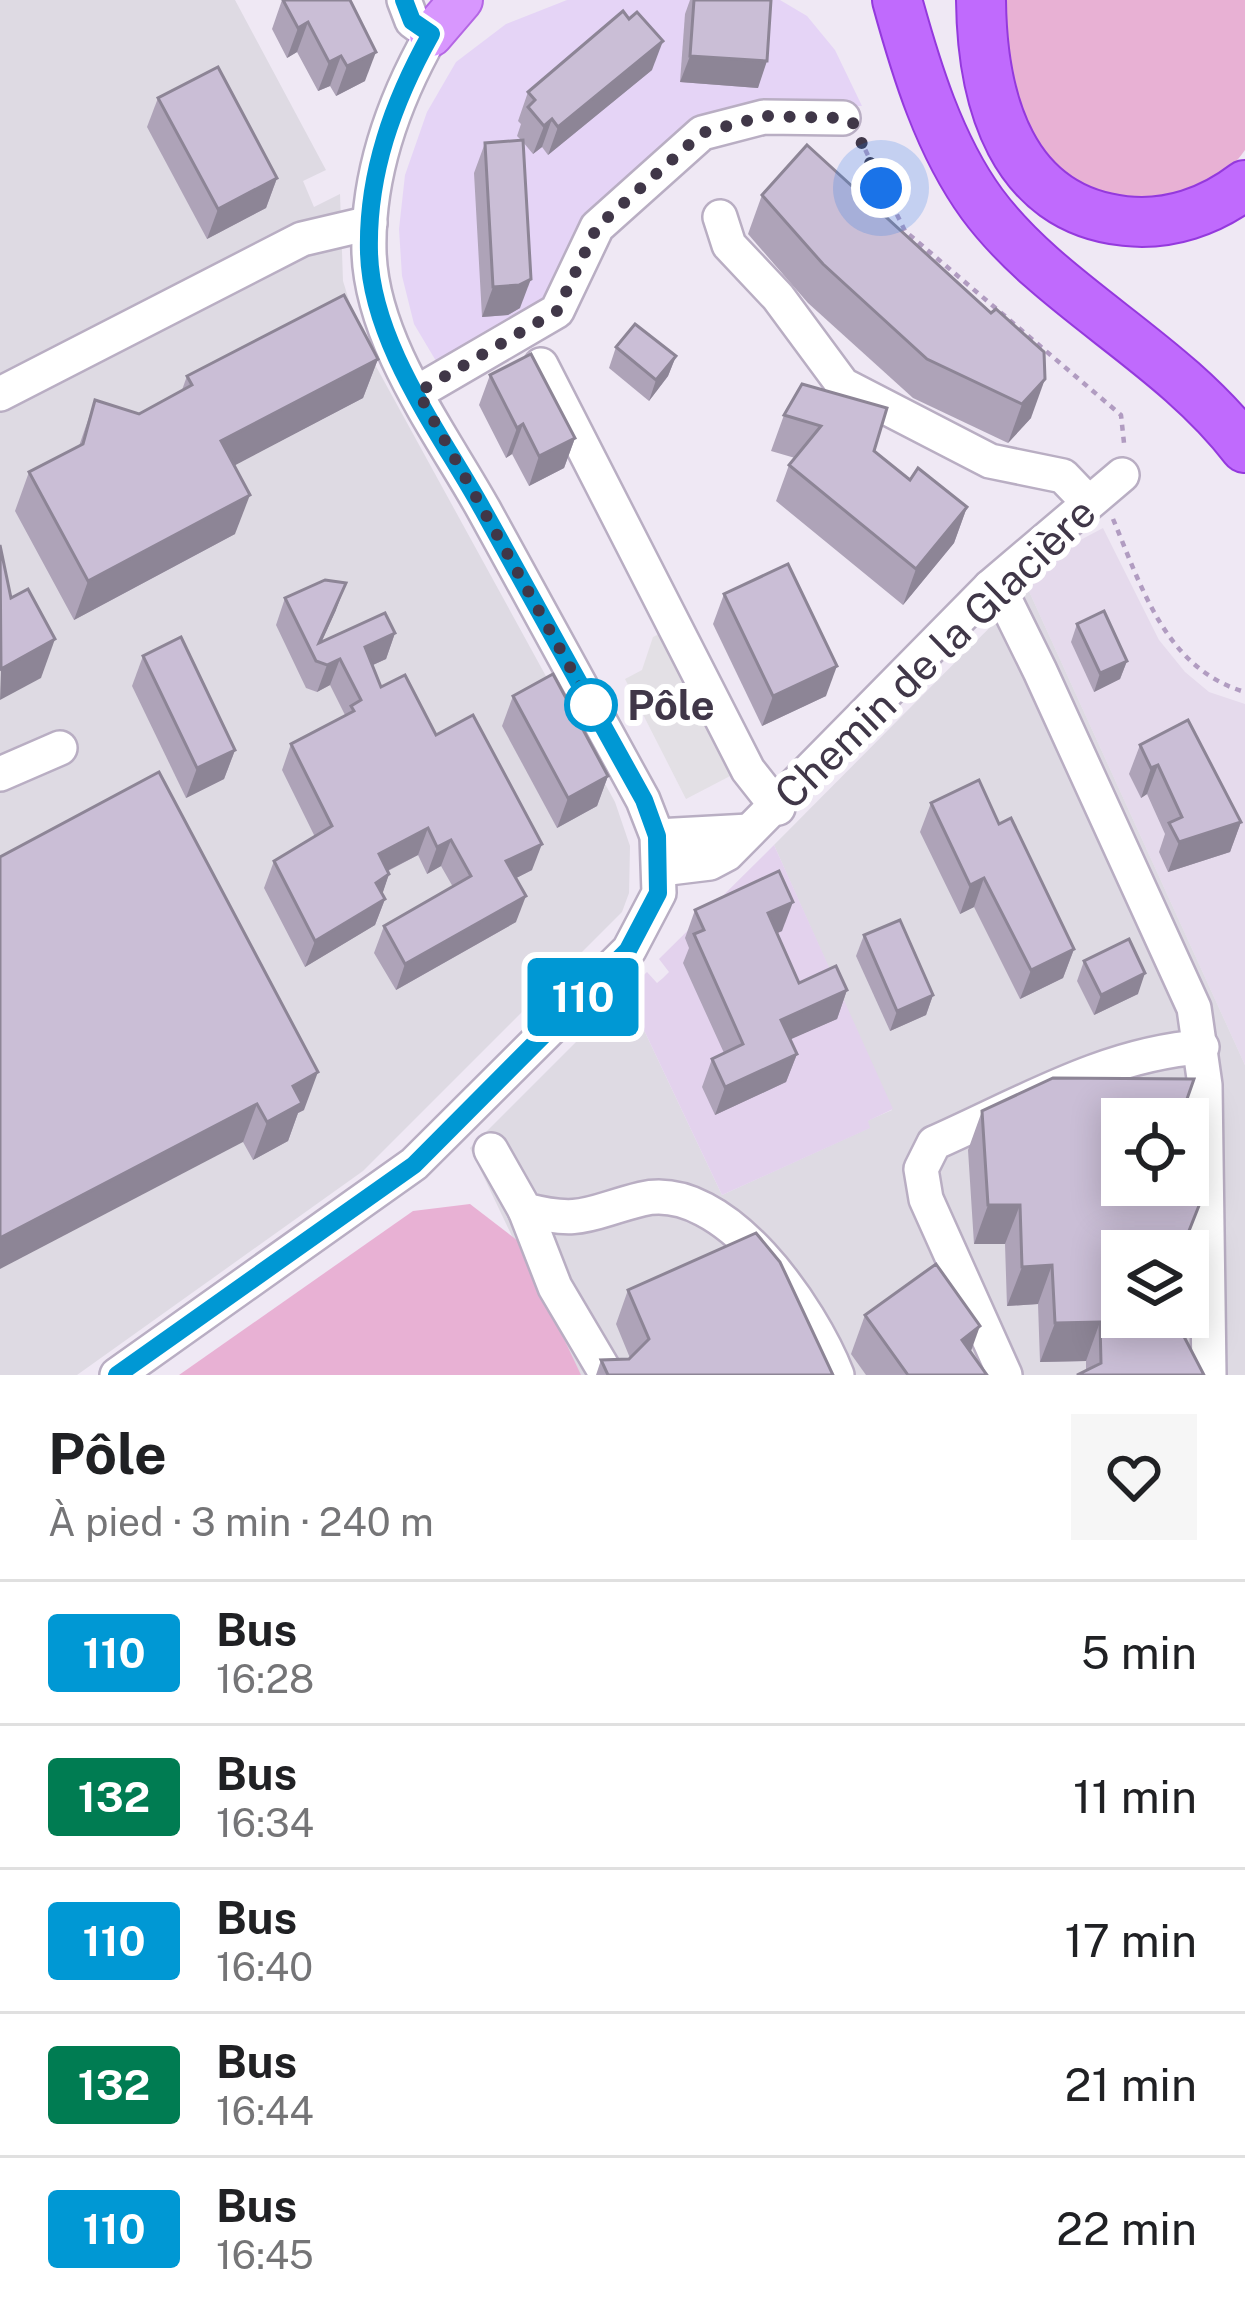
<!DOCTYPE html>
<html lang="fr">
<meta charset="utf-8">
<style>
:root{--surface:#fff;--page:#f6f6f6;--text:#202124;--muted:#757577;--line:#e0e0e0}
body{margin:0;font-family:"Public Sans",sans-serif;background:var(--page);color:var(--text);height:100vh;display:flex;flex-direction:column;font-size:45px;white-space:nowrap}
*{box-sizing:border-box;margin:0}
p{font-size:39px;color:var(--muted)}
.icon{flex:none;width:66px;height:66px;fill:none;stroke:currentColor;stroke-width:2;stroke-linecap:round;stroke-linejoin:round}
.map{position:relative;height:1375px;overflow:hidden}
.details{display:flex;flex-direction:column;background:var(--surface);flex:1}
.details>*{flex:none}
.badge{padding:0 24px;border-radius:9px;font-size:42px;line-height:78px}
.controls{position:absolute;left:1101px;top:1098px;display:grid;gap:24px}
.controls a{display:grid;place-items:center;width:108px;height:108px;border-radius:0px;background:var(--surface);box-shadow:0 6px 30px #0003;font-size:60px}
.you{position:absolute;width:60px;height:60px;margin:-30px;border:9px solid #fff;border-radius:50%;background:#1a73e8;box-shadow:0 0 0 18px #1a73e833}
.map>.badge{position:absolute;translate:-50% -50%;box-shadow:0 0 0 6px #fff}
.round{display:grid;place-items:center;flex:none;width:126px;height:126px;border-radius:0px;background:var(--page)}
.headline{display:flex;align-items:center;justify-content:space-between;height:204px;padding:0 48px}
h1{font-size:57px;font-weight:700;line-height:90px}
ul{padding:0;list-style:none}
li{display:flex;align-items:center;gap:36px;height:144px;padding:0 48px;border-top:3px solid var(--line)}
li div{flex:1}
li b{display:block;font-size:45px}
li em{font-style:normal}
li .badge{min-width:132px;font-weight:700;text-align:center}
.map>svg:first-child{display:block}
.residential{fill:#e5daec}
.commercial{fill:#e5d4f6}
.industrial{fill:#dedae3;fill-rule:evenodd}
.education{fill:#e3d2ed}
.green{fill:#e8b1d4}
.parking{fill:#e3e0e5}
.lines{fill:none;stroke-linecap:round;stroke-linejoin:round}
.minor-casing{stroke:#b9aec3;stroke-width:38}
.major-casing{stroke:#b466e4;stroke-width:46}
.highway-casing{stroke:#9439dd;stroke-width:52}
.path{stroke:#b19cc1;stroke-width:4.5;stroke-dasharray:6 6;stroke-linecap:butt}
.minor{stroke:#fff;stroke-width:33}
.major{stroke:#d897fe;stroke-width:42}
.highway{stroke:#c06afd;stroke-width:48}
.wall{fill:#aea3b8}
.shaded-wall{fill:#8d8596}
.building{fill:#cabed6;stroke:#8d8596;stroke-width:3}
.line-casing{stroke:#fff;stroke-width:27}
.line{stroke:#0098d4;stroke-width:18}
.walk{stroke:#403748;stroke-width:12;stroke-dasharray:0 21.6}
.stop-dot{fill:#fff;stroke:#0098d4;stroke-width:6}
.labels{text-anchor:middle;stroke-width:12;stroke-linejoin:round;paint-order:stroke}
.street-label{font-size:42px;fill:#403748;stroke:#fff}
.stop-label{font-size:42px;font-weight:bold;fill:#403748;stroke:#fff;text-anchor:start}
</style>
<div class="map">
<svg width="1245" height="1375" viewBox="0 0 1245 1375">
<rect width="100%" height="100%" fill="#efe8f4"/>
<polygon class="residential" points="1103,528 1159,640 1185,672 1209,692 1245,704 1245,1065 1028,589 1073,544"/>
<polygon class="commercial" points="567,0 780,0 807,16 835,50 862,106 733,109 690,130 551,304 439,366 414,324 402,276 399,229 405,175 427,112 456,62 506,24"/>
<g class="industrial">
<polygon points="0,0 235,0 326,170 303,181 314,207 340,194 343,281 361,339 615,802 630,846 629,893 622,912 363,1171 77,1375 0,1375"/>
<path d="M1028,589l217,476v310h-667l-108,-227 156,-156 96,203 147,-67 -2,-7 25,-11 -118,-265zM1122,1119h66v66h-66zM1122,1251h66v66h-66z"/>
</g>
<polygon class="education" points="774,845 893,1109 868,1121 870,1128 722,1195 626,992 647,972 657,983 663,978 669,972 659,959"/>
<g class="green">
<path d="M1004,0h241v150c-49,72 -156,62 -211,3 -35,-39 -28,-105 -30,-153z"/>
<polygon points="470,1204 518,1241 581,1375 179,1375 413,1211"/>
</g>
<polygon class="parking" points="661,633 734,774 686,799 625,679 642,670 653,637"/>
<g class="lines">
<g class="minor-casing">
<g id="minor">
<polyline points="720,217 729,245 778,297 843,385 990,461 1063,476 1087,501"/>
<polyline points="541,365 748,770 778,808"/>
<polyline points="418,392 557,311 597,227 702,133 764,117 843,118"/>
<polyline points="0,394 302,239 370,223"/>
<polyline points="990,587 1008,606 1040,671 1194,1008 1205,1085 1209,1375"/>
<polyline points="0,774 60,748"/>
<polyline points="657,836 749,831"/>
<polyline points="661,869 710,863 727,854 990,587 1122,475"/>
<path d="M491,1150l34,60c58,15 64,2 117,-11 83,-19 170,111 195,176"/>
<polyline points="525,1210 555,1287 607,1375"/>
<path d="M117,1375l297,-211 215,-214 30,-57 -2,-57 -14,-36c-53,-97 -106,-193 -159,-290 -43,-77 -112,-167 -115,-258 -2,-78 24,-150 62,-217l-19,-14 -8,-21"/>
<path d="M1005,1375l-79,-176 -5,-30 13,-26c86,-38 173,-90 268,-96"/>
</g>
</g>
<g class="major-casing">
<polyline id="major" points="431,35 461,0"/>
</g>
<g class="highway-casing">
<g id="highway">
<path d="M897,0c19,69 42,145 85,204 68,92 189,147 263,244"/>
<path d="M981,0c1,99 30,209 144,221 44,5 86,-10 120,-36"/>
</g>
</g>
<g class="path">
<polyline points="860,139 905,231 1121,415 1124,443"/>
<path d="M1113,519c29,69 53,150 132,173"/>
</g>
<use href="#minor" class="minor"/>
<use href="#major" class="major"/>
<use href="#highway" class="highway"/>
</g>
<g class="wall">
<polygon points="282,0 350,0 365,81 336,96 330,86 318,91 297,52 287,58 272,29"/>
<polygon points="690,0 771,0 758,88 680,82 685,14"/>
<polygon points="652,70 548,155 542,147 533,154 523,142 520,308 508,315 482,317 474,173 485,143 521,140 517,136 521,124 518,121 528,92"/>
<polygon points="158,98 277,178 266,208 207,239 147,127"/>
<polygon points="762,195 991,313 1031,418 1008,443 913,398 808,303 748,234"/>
<polygon points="616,347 676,356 668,376 649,401 609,368"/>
<polygon points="378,359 363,398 234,465 235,534 74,620 15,511 29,472 79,446 95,400 139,414 182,390 187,376"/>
<polygon points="490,375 575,438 564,468 529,486 512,454 506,458 479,405"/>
<polygon points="802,384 874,451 910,480 967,507 954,543 903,605 776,501 789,465 795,458 771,451 784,415"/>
<polygon points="724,594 826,696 762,726 713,624"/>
<polygon points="285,598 336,610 322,641 395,633 386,659 373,665 381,687 436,735 532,870 516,878 516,922 396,990 374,953 384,926 453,887 441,866 427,874 418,855 388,871 389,874 382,894 385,899 375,925 305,967 264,888 274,861 315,837 282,770 291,744 345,715 330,685 317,692 306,688 276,625"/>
<polygon points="1077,624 1127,661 1120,679 1094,692 1071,642"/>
<polygon points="143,656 235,750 224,779 186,798 132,686"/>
<polygon points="513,696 608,776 597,806 557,828 502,726"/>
<polygon points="1140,745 1241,822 1230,852 1168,872 1159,852 1165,834 1147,794 1141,798 1129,774"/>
<polygon points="931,803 999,824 1074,949 1063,978 1020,999 974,907 960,914 920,832"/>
<polygon points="0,857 304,1110 298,1113 288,1141 253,1160 243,1142"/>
<polygon points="695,910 782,931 777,933 799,983 847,990 837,1019 790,1039 797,1054 786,1082 715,1115 702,1087 712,1059 724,1053 683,963 689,948 685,938"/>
<polygon points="864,935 933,995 926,1015 890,1031 856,956"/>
<polygon points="1084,961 1138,994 1094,1015 1077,981"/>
<polygon points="982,1111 1122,1251 1178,1317 1086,1370 1086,1361 1040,1362 1038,1304 1007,1306 1005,1244 974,1244 968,1150"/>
<polygon points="628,1290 833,1375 596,1375 601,1360 630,1358 616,1324"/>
<polygon points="865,1315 971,1352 987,1375 866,1375 851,1354"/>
</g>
<g class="shaded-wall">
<polygon points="308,22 297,52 287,58 298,28"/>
<polygon points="663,41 652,70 548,155 558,127"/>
<polygon points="376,52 365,81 336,96 347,66"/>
<polygon points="341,56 330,86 318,91 329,62"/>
<polygon points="690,56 767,61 758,88 680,82"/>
<polygon points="552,119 542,147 533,154 544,126"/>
<polygon points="277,178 266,208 207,239 218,209"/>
<polygon points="531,279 520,308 508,315 482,317 493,287"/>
<polygon points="676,356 668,376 649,401 656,380"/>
<polygon points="378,359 363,398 207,480 221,441"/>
<polygon points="1045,379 1031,418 1008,443 1022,404"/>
<polygon points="523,424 512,454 506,458 517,428"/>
<polygon points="575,438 564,468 529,486 539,456"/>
<polygon points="250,495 235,534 74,620 88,581"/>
<polygon points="967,507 954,543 903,605 916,569"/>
<polygon points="346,583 336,610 314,658 319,643"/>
<polygon points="395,633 386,659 355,673 365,647"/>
<polygon points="55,639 41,678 0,700 1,669"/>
<polygon points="340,659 330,685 317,692 327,665"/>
<polygon points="1127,661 1120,679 1094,692 1100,673"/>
<polygon points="837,666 826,696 762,726 773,696"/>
<polygon points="235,750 224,779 186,798 197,768"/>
<polygon points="1158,765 1147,794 1141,798 1151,768"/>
<polygon points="608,776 597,806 557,828 568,798"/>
<polygon points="1241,822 1230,852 1168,872 1179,842"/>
<polygon points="428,828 418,855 369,880 379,854"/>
<polygon points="451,840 441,866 427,874 437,847"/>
<polygon points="542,844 532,870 497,888 506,861"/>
<polygon points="389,874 380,901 385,899 375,925 305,967 315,941 376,883"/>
<polygon points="984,878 974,907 960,914 970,885"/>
<polygon points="526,896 516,922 396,990 405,964"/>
<polygon points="793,902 782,931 758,942 768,913"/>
<polygon points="1074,949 1063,978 1020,999 1031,970"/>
<polygon points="1145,973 1138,994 1094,1015 1101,995"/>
<polygon points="847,990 837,1019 771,1048 781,1020"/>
<polygon points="933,995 926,1015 890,1031 897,1011"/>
<polygon points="797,1054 786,1082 715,1115 725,1087"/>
<polygon points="318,1072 304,1110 298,1113 288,1141 253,1160 267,1122 293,1086"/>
<polygon points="257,1104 243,1142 0,1269 0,1238"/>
<polygon points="988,1205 1020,1205 1005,1244 974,1244"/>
<polygon points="1052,1265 1038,1304 1007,1306 1022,1267"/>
<polygon points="1100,1322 1086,1361 1040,1362 1055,1323"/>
<polygon points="980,1326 966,1365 962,1340"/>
</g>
<g class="building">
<polygon points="283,0 350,0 376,52 347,66 341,56 329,62 308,22 298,28"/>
<polygon points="694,0 771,0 767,61 690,56"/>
<polygon points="623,11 629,19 637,12 663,41 558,127 552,119 544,126 528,107 535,100 528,92"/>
<polygon points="218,67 277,178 218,209 158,98"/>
<polygon points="523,140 531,279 519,285 493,287 485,143"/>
<polygon points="807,145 991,313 996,309 1044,352 1045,379 1022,404 927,359 823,264 762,195"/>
<polygon points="344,295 378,359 221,441 250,495 88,581 29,472 83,444 95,400 139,414 192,385 187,376"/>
<polygon points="635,324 676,356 656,380 616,347"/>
<polygon points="531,354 575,438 539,456 523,424 517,428 490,375"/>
<polygon points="802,384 887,408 874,451 910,480 918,468 967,507 916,569 789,465 821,426 784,415"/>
<polygon points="0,545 11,598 28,589 55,639 1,669"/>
<polygon points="788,564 837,666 773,696 724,594"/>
<polygon points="325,580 346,583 319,643 385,613 395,633 365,647 381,687 405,675 436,735 473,715 542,844 506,861 526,896 405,964 384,926 471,876 451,840 437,847 428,828 379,854 389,874 376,883 385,899 315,941 274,861 332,826 291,744 354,711 351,706 361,700 340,659 327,665 316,661 285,598"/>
<polygon points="1104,611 1127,661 1100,673 1077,624"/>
<polygon points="181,637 235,750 197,768 143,656"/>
<polygon points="553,674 608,776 568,798 513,696"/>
<polygon points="1188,720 1241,822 1179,842 1169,823 1182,817 1158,765 1151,768 1140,745"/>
<polygon points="159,772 318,1072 293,1086 302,1103 267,1122 257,1104 0,1238 0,857"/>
<polygon points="979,780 999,824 1011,818 1074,949 1031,970 984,878 970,885 931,803"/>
<polygon points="779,871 793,902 768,913 799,983 836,966 847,990 781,1020 797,1054 725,1087 712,1059 743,1044 694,934 704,930 695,910"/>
<polygon points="900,920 933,995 897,1011 864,935"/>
<polygon points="1129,939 1145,973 1101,995 1084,961"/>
<polygon points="1053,1078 1194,1079 1180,1119 1122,1119 1122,1185 1181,1185 1175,1203 1200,1203 1181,1251 1122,1251 1122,1317 1178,1317 1179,1327 1204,1375 1077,1375 1101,1363 1100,1322 1055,1323 1052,1265 1022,1267 1020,1205 988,1205 982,1111"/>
<polygon points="1188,1142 1198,1142 1188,1168"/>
<polygon points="756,1233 780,1262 833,1375 608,1375 601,1360 629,1359 649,1339 628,1290"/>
<polygon points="936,1264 980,1326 962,1340 987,1375 908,1375 865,1315"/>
</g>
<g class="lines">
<g class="line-casing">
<path id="line" d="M117,1375l297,-210 214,-215 30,-57 -1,-57 -13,-36c-54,-97 -107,-193 -161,-290 -42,-76 -112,-167 -114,-258 -2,-78 24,-150 62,-218l-19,-13 -8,-21"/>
</g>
<use href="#line" class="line"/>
<polyline class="walk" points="591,705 418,392 557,311 597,227 702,133 764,116 843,118 853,123 881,188"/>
</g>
<circle class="stop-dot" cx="591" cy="705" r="24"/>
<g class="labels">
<g class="street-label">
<text transform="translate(935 653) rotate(-44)" y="15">Chemin de la Glacière</text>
</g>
<g class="stop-label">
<text x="627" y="720">Pôle</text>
</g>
</g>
</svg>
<div class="controls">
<a><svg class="icon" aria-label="locate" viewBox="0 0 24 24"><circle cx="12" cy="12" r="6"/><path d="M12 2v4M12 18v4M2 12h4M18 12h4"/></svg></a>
<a><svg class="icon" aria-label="layers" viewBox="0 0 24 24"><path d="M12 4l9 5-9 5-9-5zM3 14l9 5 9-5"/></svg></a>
</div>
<div class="you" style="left:881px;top:188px"></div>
<b class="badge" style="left:583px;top:997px;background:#0098d4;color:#fff">110</b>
</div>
<section class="details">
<div class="headline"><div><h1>Pôle</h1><p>À pied · 3 min · 240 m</p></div><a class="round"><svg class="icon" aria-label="heart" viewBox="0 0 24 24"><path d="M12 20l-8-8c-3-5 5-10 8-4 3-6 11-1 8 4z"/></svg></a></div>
<ul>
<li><span class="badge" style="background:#0098d4;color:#fff">110</span><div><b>Bus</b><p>16:28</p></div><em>5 min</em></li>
<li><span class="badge" style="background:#007c52;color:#fff">132</span><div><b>Bus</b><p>16:34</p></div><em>11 min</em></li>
<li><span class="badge" style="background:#0098d4;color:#fff">110</span><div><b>Bus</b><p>16:40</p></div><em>17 min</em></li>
<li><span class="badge" style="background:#007c52;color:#fff">132</span><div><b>Bus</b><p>16:44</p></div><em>21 min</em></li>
<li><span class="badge" style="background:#0098d4;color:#fff">110</span><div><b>Bus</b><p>16:45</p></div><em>22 min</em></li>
</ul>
</section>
